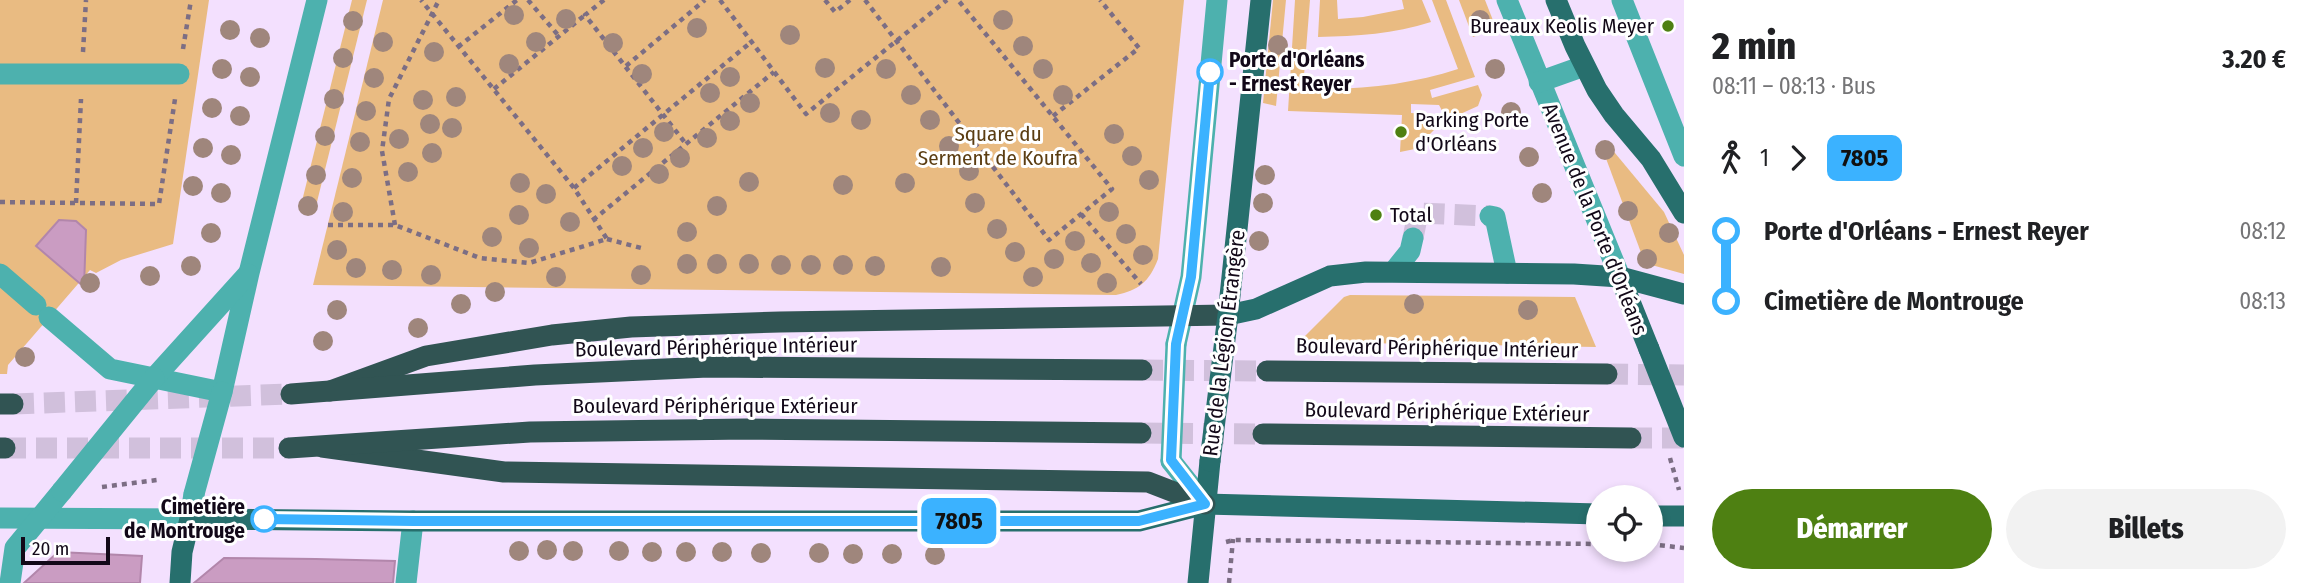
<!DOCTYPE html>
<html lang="fr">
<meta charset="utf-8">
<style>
:root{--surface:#fff;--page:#f2f2f2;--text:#202124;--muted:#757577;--accent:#4e8012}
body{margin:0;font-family:"Fira Sans Condensed",sans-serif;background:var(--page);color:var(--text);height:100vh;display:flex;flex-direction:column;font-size:26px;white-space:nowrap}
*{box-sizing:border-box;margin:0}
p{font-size:23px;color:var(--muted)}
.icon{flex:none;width:38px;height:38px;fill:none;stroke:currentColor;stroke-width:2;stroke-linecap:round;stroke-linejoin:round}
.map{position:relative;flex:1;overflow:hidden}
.sheet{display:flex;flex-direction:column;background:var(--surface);width:630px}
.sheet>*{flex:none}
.badge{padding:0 14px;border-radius:10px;font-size:24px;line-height:46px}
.fabs{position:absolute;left:1586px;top:485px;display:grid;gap:14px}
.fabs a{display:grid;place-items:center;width:77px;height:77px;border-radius:50%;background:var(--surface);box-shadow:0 4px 10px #0003;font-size:35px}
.scale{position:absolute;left:21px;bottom:18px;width:89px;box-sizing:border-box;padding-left:7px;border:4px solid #120818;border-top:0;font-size:19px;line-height:24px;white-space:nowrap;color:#120818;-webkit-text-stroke:5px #fff;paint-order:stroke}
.map>.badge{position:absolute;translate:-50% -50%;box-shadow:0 0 0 4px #fff}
.legs{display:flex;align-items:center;gap:10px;height:77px;padding:0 28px;font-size:23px}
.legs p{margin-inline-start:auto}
.overview{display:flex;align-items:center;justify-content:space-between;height:119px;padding:0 28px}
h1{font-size:38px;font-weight:800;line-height:52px}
.cta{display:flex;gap:14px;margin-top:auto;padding:14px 28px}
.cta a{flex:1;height:80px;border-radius:42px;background:var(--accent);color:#fff;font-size:28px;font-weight:800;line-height:80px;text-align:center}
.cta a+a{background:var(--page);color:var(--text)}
ul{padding:0 28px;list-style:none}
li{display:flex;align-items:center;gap:24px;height:70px;font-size:26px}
li i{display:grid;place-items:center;width:10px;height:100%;margin:0 9px;background:currentColor}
li i::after{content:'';width:18px;height:18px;margin:-9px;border:5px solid;border-radius:50%;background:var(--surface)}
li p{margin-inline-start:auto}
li:first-child i{background:linear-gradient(#0000 50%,currentColor 0)}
li:last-child i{background:linear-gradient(currentColor 50%,#0000 0)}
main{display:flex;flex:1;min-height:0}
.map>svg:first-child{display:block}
.green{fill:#e9bb82}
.building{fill:#ca9cc2;stroke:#b286ab;stroke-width:2}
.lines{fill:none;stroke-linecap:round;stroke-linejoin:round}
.minor-tunnel{stroke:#d1c0dc;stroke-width:21;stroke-dasharray:21 10;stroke-linecap:butt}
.highway-tunnel{stroke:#d1c0dc;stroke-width:21;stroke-dasharray:21 10;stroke-linecap:butt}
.path{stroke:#7c6e84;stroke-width:4.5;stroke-dasharray:5 5;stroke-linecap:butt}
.minor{stroke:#4db1ae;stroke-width:21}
.major{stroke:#276f6d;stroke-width:21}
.highway{stroke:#315453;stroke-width:21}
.minor-bridge{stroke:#4db1ae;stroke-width:21}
.major-bridge{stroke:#276f6d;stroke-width:21}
.tree{fill:#9f867c}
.line-1-casing{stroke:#fff;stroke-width:16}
.line-1{stroke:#3bb2ff;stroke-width:10}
.poi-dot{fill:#4e8012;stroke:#fff;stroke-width:2.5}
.stop-1-dot{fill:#fff;stroke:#3bb2ff;stroke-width:3.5}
.labels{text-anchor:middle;stroke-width:6;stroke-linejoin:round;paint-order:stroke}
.poi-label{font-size:21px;fill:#120818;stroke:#fff;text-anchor:start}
.stop-label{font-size:21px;font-weight:bold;fill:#120818;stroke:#fff;text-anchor:start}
.park-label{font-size:21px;fill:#5b3d12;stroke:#fff}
.street-label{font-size:21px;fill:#120818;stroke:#fff}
</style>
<main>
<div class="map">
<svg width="1684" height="583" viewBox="0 0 1684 583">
<rect width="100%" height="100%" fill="#f3e0fe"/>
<g class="green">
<polygon points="0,0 209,0 173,244 121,260 96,273 90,270 8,365 7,374 0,374"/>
<polygon points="352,0 367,0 314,214 300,209"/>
<path d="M383,0h801l-26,259c-9,23 -19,31 -42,36l-803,-10z"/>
<polygon points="1273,0 1286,0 1276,106 1263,103"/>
<path d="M1295,0h15l-7,88c52,3 106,-3 155,-19l-26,-69h14l29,77 -45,13 2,8 46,-13 4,10 -4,11 -31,14 -8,-15 -28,-1v9l23,1 4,12 -23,23 -15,3 2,-37 -114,-4z"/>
<path d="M1320,0h17l1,19 25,-2 41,-8 -2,-9h20l9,22c-37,12 -74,14 -113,15z"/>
<polygon points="1459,0 1485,0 1496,28 1473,37"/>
<polygon points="1605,141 1664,212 1684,255 1684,274 1648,264 1643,258 1601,145"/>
<polygon points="1350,295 1575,297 1596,347 1299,342 1344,297"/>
</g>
<g class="building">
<polygon points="59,220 76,221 86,230 84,287 36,246"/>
<polygon points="58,552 142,556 140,583 24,583"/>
<polygon points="224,558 316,559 395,561 393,583 194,583"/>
</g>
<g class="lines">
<polyline class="minor-tunnel" points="1413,238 1418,213 1490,216"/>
<g class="highway-tunnel">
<polyline points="1142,370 1267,371"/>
<polyline points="1607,374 1684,375"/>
<polyline points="13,404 291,394"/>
<polyline points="1141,433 1263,434"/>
<polyline points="1631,438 1684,438"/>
<polyline points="5,448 289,448"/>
</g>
<g class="path">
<polyline points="528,0 558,35"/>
<polyline points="604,0 585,15 686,144"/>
<polyline points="720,0 806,114 947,0"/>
<polyline points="825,0 835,12 850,0"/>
<polyline points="865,0 1049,240 1112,189 958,0"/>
<polyline points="458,47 517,0"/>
<polyline points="183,49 191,0"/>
<polyline points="83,52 86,0"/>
<polyline points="626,66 705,0"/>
<polyline points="494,89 585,15"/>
<polyline points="1053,116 1139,48 1100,0"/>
<polyline points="574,188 750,43"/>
<polyline points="0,202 159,204 175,99"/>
<polyline points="76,203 81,99"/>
<polyline points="1081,214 1141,284"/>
<polyline points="593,220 774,72"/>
<polyline points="328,225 395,225 480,258 529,263 607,239 574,188 421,0"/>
<polyline points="395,225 382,151 389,99 439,0"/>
<polyline points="607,239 645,249"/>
<polyline points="1670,458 1679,490"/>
<polyline points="102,487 157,480"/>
<polyline points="1226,542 1234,540 1598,544"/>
<polyline points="1650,544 1684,548"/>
<polyline points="1229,583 1233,539"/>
</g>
<g class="minor">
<polyline points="1507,0 1620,277"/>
<polyline points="1622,0 1684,156"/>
<polyline points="0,74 179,74"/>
<polyline points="1539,82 1584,66"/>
<polyline points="1490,216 1495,217 1507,273"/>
<polyline points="1394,271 1410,251 1413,238"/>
<polyline points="0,274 36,305"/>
<polyline points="49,317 110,369 222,392 249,273 317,0"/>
<polyline points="1176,344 1191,277 1217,0"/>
<polyline points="154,378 248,274"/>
<polyline points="1171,461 1205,504"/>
<polyline points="0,518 190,519 194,494"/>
<polyline points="10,583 15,548 62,491"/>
<polyline points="406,583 413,521"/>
</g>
<g class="major">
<polyline points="1261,0 1228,315 1256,309 1330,276 1366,272 1574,274 1620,277 1684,294"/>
<polyline points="1556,0 1575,46 1597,90 1614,115 1651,159 1684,213"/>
<polyline points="1620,277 1649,349"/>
<polyline points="1650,516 1684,516"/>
<polyline points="180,583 182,552 190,519 413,521 1139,521 1205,504 1598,514"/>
<polyline points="1198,583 1210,461"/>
</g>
<g class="highway">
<polyline points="1267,371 1607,374"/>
<polyline points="330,391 426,356 552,335 631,327 780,322 1228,315"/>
<polyline points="291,394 535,375 708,367 1142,370"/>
<polyline points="0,404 13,404"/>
<polyline points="1263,434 1631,438"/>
<polyline points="322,447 504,472 1148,482 1205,504"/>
<polyline points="0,448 5,448"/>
<polyline points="289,448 530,432 747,429 1141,433"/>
</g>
<g class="minor-bridge">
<polyline points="1171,461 1176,344"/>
<polyline points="62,491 154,378"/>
<polyline points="194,494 222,392"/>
</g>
<g class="major-bridge">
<polyline points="1649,349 1684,437"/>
<polyline points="1210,461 1228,315"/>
</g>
</g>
<g class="tree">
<circle cx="514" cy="15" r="10"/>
<circle cx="566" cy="19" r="10"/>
<circle cx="1003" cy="20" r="10"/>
<circle cx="1480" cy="20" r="10"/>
<circle cx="353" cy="21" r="10"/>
<circle cx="697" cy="28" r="10"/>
<circle cx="230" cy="30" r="10"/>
<circle cx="790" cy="35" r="10"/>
<circle cx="260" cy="38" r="10"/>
<circle cx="383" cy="42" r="10"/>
<circle cx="536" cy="42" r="10"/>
<circle cx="613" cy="43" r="10"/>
<circle cx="1278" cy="45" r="10"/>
<circle cx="1023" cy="46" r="10"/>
<circle cx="434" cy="52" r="10"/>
<circle cx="343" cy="58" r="10"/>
<circle cx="509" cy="64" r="10"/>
<circle cx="825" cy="68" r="10"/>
<circle cx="222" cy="69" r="10"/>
<circle cx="886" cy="69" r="10"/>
<circle cx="1043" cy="69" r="10"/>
<circle cx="1495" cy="69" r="10"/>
<circle cx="642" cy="74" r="10"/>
<circle cx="250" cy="77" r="10"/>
<circle cx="730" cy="77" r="10"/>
<circle cx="374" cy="78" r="10"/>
<circle cx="710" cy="93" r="10"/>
<circle cx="911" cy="95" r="10"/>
<circle cx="1063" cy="95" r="10"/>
<circle cx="456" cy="97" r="10"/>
<circle cx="334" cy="99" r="10"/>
<circle cx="423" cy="100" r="10"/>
<circle cx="750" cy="103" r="10"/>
<circle cx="212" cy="108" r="10"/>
<circle cx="366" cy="111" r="10"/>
<circle cx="1511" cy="112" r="10"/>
<circle cx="830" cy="113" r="10"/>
<circle cx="240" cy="116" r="10"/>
<circle cx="861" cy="120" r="10"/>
<circle cx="930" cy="120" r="10"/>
<circle cx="730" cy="121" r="10"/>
<circle cx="430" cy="124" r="10"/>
<circle cx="452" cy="128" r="10"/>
<circle cx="664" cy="132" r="10"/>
<circle cx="1114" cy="134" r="10"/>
<circle cx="325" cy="136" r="10"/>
<circle cx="707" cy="138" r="10"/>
<circle cx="399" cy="139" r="10"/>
<circle cx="360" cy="142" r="10"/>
<circle cx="949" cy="146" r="10"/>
<circle cx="203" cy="148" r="10"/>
<circle cx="643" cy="148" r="10"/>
<circle cx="1605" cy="150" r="10"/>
<circle cx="432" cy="153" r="10"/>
<circle cx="231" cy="155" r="10"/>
<circle cx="1132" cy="156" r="10"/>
<circle cx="1529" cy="157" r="10"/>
<circle cx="680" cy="158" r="10"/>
<circle cx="622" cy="166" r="10"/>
<circle cx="969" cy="171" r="10"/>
<circle cx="408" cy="172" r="10"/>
<circle cx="659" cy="174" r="10"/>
<circle cx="316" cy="175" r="10"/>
<circle cx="1265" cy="175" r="10"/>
<circle cx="352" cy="178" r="10"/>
<circle cx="1149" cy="180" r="10"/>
<circle cx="749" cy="182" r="10"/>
<circle cx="520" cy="183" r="10"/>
<circle cx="905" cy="183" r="10"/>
<circle cx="843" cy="185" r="10"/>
<circle cx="193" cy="186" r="10"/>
<circle cx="221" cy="193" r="10"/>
<circle cx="1542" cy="193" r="10"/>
<circle cx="546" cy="194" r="10"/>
<circle cx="975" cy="203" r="10"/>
<circle cx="1263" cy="203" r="10"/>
<circle cx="308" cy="206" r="10"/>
<circle cx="717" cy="206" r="10"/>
<circle cx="1628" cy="211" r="10"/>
<circle cx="343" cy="212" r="10"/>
<circle cx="1109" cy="212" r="10"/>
<circle cx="519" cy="215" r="10"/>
<circle cx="570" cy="222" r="10"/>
<circle cx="997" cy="229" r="10"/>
<circle cx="687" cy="232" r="10"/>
<circle cx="211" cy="233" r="10"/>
<circle cx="1669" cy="233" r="10"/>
<circle cx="1126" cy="234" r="10"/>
<circle cx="492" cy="237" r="10"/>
<circle cx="1075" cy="241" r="10"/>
<circle cx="1259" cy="241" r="10"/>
<circle cx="529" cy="248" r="10"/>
<circle cx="337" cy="250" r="10"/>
<circle cx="1015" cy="252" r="10"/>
<circle cx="1143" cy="255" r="10"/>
<circle cx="1054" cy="259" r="10"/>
<circle cx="1647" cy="259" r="10"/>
<circle cx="1091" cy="263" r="10"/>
<circle cx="687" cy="264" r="10"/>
<circle cx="717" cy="264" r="10"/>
<circle cx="749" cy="264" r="10"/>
<circle cx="781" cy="265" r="10"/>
<circle cx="811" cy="265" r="10"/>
<circle cx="843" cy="265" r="10"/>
<circle cx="191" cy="266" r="10"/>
<circle cx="875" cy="266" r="10"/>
<circle cx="941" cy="267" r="10"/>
<circle cx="356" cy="268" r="10"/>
<circle cx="392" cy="270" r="10"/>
<circle cx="431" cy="275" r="10"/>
<circle cx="641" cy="275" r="10"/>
<circle cx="150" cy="276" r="10"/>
<circle cx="556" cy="277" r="10"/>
<circle cx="1033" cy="277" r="10"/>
<circle cx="90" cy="283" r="10"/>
<circle cx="1107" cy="283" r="10"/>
<circle cx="495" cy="292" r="10"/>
<circle cx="461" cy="304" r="10"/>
<circle cx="1414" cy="304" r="10"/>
<circle cx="337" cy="310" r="10"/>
<circle cx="1528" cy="310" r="10"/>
<circle cx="418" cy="328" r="10"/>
<circle cx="323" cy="341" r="10"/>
<circle cx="25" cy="357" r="10"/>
<circle cx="547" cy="550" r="10"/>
<circle cx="519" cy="551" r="10"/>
<circle cx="573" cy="551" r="10"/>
<circle cx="619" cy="551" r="10"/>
<circle cx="652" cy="552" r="10"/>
<circle cx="686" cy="552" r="10"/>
<circle cx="722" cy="552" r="10"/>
<circle cx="761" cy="553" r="10"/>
<circle cx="819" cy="553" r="10"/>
<circle cx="853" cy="554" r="10"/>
<circle cx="892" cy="554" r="10"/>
<circle cx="935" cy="555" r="10"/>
</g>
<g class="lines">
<g class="line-1-casing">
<polyline id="line-1" points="264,519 413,521 1139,521 1205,504 1171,460 1176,344 1191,277 1210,72"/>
</g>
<use href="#line-1" class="line-1"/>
</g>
<g class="poi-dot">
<circle cx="1668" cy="26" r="7"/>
<circle cx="1401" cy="132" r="7"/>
<circle cx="1376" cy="215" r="7"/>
</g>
<g class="stop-1-dot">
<circle cx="1210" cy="72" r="12"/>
<circle cx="264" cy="519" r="12"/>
</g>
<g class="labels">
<g class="poi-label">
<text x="1654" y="33" text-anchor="end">Bureaux Keolis Meyer</text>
<text x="1415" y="127">Parking Porte<tspan x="1415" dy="24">d'Orléans</tspan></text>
<text x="1390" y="222">Total</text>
</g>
<g class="stop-label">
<text x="1229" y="67">Porte d'Orléans<tspan x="1229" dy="24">- Ernest Reyer</tspan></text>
<text x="245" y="514" text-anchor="end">Cimetière<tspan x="245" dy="24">de Montrouge</tspan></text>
</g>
<g class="park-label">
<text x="998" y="141">Square du<tspan x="998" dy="24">Serment de Koufra</tspan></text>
</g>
<g class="street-label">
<text transform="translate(1595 219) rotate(68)" y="7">Avenue de la Porte d'Orléans</text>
<text transform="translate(1224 343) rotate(-83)" y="7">Rue de la Légion Étrangère</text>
<text transform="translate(716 347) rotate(-1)" y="7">Boulevard Périphérique Intérieur</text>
<text transform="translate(1437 348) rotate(1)" y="7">Boulevard Périphérique Intérieur</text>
<text x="715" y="413">Boulevard Périphérique Extérieur</text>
<text transform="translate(1447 412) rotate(1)" y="7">Boulevard Périphérique Extérieur</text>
</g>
</g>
</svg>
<div class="fabs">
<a><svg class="icon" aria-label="locate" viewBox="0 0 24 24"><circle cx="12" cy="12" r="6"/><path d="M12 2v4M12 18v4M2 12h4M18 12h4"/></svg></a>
</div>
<div class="scale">20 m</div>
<b class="badge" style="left:959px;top:521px;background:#3bb2ff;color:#111">7805</b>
</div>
<section class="sheet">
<div class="overview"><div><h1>2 min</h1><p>08:11 – 08:13 · Bus</p></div><b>3.20 €</b></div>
<div class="legs"><svg class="icon" aria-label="walk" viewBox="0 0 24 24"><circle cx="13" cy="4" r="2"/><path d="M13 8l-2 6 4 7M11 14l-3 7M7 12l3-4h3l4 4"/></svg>1<svg class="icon" aria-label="forward" viewBox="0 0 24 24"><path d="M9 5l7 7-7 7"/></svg><b class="badge" style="background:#3bb2ff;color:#111">7805</b></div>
<ul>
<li><i style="color:#3bb2ff"></i><b>Porte d'Orléans - Ernest Reyer</b><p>08:12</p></li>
<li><i style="color:#3bb2ff"></i><b>Cimetière de Montrouge</b><p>08:13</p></li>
</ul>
<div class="cta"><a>Démarrer</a><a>Billets</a></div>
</section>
</main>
